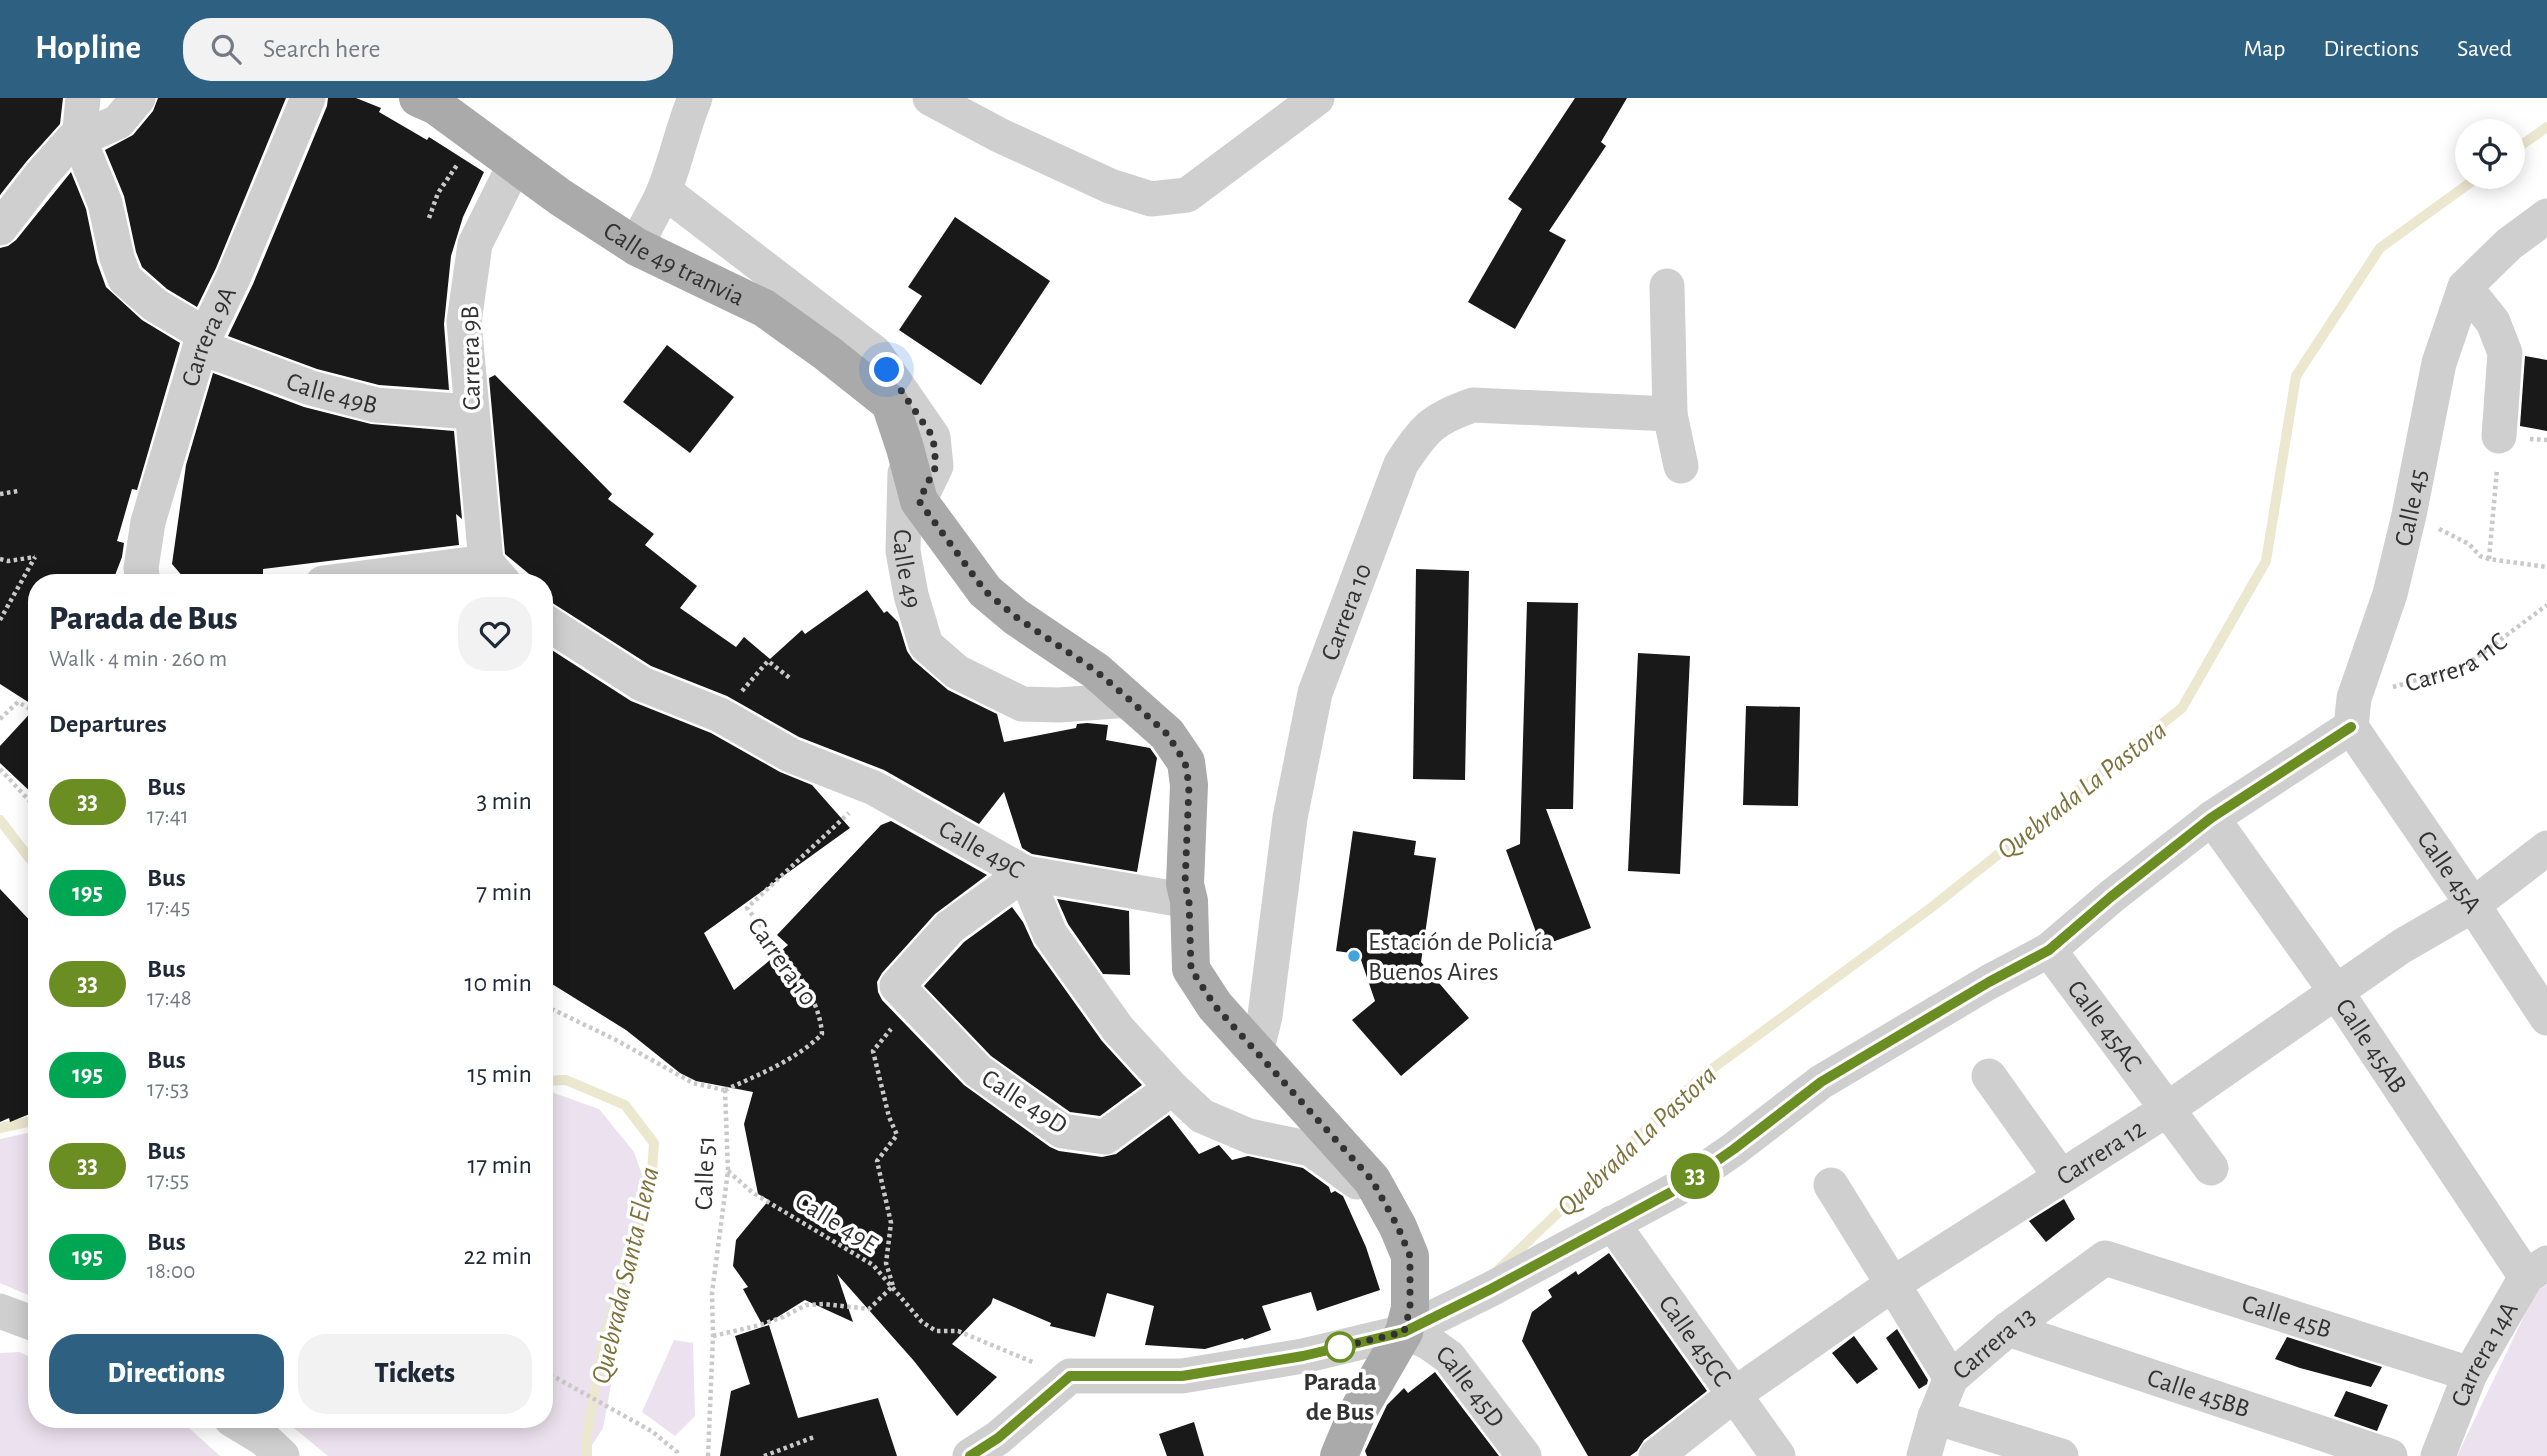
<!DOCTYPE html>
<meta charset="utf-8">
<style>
:root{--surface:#fff;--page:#f2f2f3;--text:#1f2937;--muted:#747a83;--accent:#2e6081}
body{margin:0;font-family:"Alegreya Sans",sans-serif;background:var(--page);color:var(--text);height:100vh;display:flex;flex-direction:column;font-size:26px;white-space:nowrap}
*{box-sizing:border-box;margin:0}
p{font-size:23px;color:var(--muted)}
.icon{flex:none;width:38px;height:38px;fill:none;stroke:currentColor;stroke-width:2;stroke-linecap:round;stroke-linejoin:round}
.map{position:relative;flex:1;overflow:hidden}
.drawer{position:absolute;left:28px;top:476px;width:525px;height:854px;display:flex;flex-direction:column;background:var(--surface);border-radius:28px;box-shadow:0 4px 18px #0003}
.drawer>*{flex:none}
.badge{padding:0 14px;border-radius:23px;font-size:24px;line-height:46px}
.fabs{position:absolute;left:2455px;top:21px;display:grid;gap:14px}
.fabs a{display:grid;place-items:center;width:70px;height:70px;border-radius:50%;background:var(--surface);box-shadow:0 4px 18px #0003;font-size:35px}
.you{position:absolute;width:35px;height:35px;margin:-18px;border:5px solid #fff;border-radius:50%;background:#1a73e8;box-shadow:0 0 0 10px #1a73e833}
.map>.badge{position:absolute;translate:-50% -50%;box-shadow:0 0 0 4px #fff}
h2{padding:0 21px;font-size:26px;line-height:63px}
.round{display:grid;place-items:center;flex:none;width:74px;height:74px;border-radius:28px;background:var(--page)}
.overview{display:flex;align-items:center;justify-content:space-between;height:119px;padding:0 21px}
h1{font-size:33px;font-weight:800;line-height:52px}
.cta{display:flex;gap:14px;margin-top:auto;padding:14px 21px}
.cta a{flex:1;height:80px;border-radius:28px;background:var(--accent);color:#fff;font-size:28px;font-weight:800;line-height:80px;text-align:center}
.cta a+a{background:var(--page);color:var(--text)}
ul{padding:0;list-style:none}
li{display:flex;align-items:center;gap:21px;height:91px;padding:0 21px}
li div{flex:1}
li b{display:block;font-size:26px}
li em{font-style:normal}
li .badge{min-width:77px;font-weight:700;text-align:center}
header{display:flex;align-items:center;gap:42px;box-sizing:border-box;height:98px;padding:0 35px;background:var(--accent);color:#fff}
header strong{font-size:33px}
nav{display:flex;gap:38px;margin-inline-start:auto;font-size:24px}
.search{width:490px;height:63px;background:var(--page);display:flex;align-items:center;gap:18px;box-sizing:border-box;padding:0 24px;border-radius:28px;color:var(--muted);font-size:26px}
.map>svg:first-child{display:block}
.green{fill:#ece1ee}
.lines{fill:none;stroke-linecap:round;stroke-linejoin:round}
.stream{stroke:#ece7cf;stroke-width:10}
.building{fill:#191919}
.path{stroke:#c9c9c9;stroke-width:4.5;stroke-dasharray:3.5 3.5;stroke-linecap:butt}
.minor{stroke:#cfcfcf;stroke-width:35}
.major{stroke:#aaa;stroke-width:38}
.line-casing{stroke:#fff;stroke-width:16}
.line{stroke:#6b8e23;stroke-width:10}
.walk{stroke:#323232;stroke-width:7;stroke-dasharray:0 12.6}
.poi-dot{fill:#41a4dc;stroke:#fff;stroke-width:2.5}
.stop-dot{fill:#fff;stroke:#6b8e23;stroke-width:3.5}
.labels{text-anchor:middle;stroke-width:7;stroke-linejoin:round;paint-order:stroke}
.street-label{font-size:26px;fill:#323232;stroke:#fff}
.poi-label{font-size:26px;fill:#323232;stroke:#fff;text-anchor:start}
.stop-label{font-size:26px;font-weight:bold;fill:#323232;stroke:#fff}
.water-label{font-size:28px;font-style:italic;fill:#7e723c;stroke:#fff}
</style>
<header>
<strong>Hopline</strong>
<div class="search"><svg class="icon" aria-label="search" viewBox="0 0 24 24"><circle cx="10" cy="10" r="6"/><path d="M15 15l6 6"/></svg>Search here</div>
<nav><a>Map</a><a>Directions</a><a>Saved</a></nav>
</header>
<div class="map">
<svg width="2547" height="1358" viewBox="0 0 2547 1358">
<rect width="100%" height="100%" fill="#fff"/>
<g class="green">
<polygon points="544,994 551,994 599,1011 634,1054 647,1091 603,1330 585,1358 328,1358 283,1321 544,1321"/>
<polygon points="37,1033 37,1201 0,1185 0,1041"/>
<polygon points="2547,1187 2547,1358 2457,1358 2536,1193"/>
<polygon points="674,1242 693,1245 695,1318 675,1338 642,1314"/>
<polygon points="19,1254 37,1262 37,1321 179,1321 220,1358 0,1358 0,1255"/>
</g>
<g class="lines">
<g class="stream">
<polyline points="2513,53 2547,29"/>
<polyline points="0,722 37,770"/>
<polyline points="544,983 566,982 625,1007 654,1045 651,1088 603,1243 587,1338 587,1358"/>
<polyline points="0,1030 37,1022"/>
<polyline points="1500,1170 1701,979 1932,809 2182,610 2266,463 2296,278 2380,150 2478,79"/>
</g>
</g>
<g class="building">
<polygon points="0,0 63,0 60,26 26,64 0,97"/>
<polygon points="158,0 286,0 216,170 197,209 167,191 142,169 136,154 124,98 105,52 133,37 153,13"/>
<polygon points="328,0 356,0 381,10 379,14 427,42 429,39 484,74 463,119 451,158 444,226 449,292 379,287 317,271 228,238 253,186 327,8"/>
<polygon points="1575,0 1627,0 1601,44 1606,48 1549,133 1566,142 1515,231 1468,204 1522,111 1508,101"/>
<polygon points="71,74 86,111 97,164 106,189 142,222 180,245 137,392 132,391 117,443 124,445 122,459 112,485 37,485 37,700 0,665 0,648 36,609 0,586 0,150 8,148 16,142"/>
<polygon points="955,119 1050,183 981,287 899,232 922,198 908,189"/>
<polygon points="667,247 734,299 690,355 623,304"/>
<polygon points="2525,258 2547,262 2547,333 2520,328"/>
<polygon points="213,275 304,309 371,326 454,333 462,421 456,416 459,447 263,471 263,477 227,476 227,483 184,480 172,466 186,367"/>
<polygon points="495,277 612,396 608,401 654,436 645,447 697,488 680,510 736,549 744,539 770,561 802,532 805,536 867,492 884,515 887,513 898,524 907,553 913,562 948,592 997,616 1004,644 1076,630 1077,626 1087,625 1108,627 1106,642 1150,650 1157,660 1137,774 1032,756 1022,750 1004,694 979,726 884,672 799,639 727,598 651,568 554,506 544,498 544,485 540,485 505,456 489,280"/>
<polygon points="1416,471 1469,473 1465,682 1413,681"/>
<polygon points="1527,504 1578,505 1573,711 1546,711 1591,830 1541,848 1506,752 1520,746"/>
<polygon points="544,547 631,603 711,635 780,674 812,687 850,730 704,835 734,892 788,847 777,837 881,727 891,723 987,777 935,816 882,875 877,884 878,894 882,902 964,987 1050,1049 1059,1053 1102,1059 1116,1056 1169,1017 1199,1056 1219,1047 1232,1062 1248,1058 1303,1070 1329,1089 1331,1095 1335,1093 1343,1098 1366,1149 1380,1192 1317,1213 1311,1194 1262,1208 1271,1232 1244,1242 1243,1240 1205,1251 1145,1247 1154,1208 1107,1195 1095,1239 1050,1228 1051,1225 993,1200 991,1206 952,1246 997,1279 957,1318 914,1263 837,1176 853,1224 805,1202 763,1228 743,1191 748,1189 733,1168 736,1142 769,1102 758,1096 744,1026 753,994 696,983 680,975 626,932 544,881"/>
<polygon points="1638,555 1690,558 1680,776 1628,773"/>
<polygon points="1746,608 1800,609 1798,708 1743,707"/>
<polygon points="1353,733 1416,743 1414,757 1436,760 1421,864 1469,920 1401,978 1352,922 1375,903 1359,856 1336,853"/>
<polygon points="0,791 37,830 37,1013 10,1024 9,1020 0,1024"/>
<polygon points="1057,801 1129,813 1130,877 1103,876 1068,826"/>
<polygon points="1012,809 1023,824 1034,848 1102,943 1142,987 1100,1018 1070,1014 991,958 924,888 964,844"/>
<polygon points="2064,1101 2075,1121 2046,1144 2029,1123"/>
<polygon points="1609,1155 1707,1293 1644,1342 1637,1353 1630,1358 1588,1358 1522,1243 1532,1214 1552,1199 1548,1192 1576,1173 1578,1177"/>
<polygon points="769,1227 798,1320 878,1300 897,1358 720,1358 731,1293 750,1286 735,1238"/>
<polygon points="1897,1231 1928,1282 1927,1286 1919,1291 1886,1240"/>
<polygon points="1854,1238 1878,1271 1857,1286 1832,1255"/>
<polygon points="2287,1239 2382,1269 2371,1289 2300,1270 2275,1261"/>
<polygon points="1435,1274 1499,1358 1367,1358 1365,1353 1387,1307 1404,1290 1408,1295"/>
<polygon points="2346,1293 2388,1307 2377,1333 2334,1318"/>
<polygon points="1194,1324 1204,1358 1167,1358 1159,1336"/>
</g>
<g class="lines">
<g class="path">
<polyline points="429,120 438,95 457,67"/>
<polyline points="2530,341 2547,342"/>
<polyline points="0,396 18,393"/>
<polyline points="2439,431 2469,446 2480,458 2489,461 2547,469"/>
<polyline points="0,461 8,463 35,459"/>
<polyline points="2489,461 2497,371"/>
<polyline points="0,522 35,459"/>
<path id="s1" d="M2393,589l72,-21 82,-61"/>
<polyline points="742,593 768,563 791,581"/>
<polyline points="0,621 18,604 37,615"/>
<polyline points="0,671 37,711"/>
<polyline points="544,912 554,912 616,942 693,985 724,992"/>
<path d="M725,992c33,-15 71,-30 97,-56 -3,-46 -48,-90 -75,-126l102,-95"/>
<polyline points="728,1073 753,1095 873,1167 922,1224 936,1233 958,1233 1035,1265"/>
<polyline points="713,1238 760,1227 783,1219 806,1207 824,1206 869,1211 893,1188 886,1165 891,1125 877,1063 897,1037 889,1019 873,953 891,931"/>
<polyline points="544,1273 653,1334 677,1354 678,1358"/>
<polyline points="708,1358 713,1238 712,1195 728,1073 725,992"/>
<polyline points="764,1358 814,1339"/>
</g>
<g class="minor">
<polyline points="83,0 79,41 105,105 117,160 125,181 155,207 204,236"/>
<polyline points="930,0 999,37 1110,88 1151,101 1187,97 1317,0"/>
<polyline points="664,93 875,255 933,339 936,368 919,403"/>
<polyline points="0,130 41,77 73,41 79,41 118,24 138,0"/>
<path d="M637,149c6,-19 18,-35 26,-54 13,-31 19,-64 32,-95"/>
<polyline points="1667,188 1670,316 1681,368"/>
<polyline points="2465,189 2493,224 2505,255 2499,338"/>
<path id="s2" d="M200,249l111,41 65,17 95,7"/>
<path id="s3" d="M905,375l-2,78 8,44 15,50 31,27 65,32 37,1 71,-5"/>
<polyline points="486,464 464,224 475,146 515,66"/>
<path id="s4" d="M143,485l-2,-15 7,-46 52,-175 34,-71 74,-178"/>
<polyline points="323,485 486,464 504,485"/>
<path id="s5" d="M544,523l98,63 78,31 70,40 84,33 151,85 25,61 68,95 54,59 30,28 47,20 62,13 46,33 15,-2"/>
<path id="s6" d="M2351,629l3,-29 36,-104 19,-79 30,-152 26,-76 44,-43 38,-28"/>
<path id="s7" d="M2351,629l122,178 74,113"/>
<path id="s8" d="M2212,720l125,175 189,284"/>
<path id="s9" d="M2049,852l162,218"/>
<path id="s10" d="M1256,955l9,-37 25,-198 25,-125 86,-229c23,-35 31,-45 72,-59l197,9"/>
<polyline points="1989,978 2061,1079"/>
<polyline points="1172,990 1105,1039 1062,1033 978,973 897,888 950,829 1025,775 1189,803"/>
<polyline points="1831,1087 1951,1280"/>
<path id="s11" d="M1612,1125l166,233"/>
<polyline points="0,1213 37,1227"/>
<path id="s12" d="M2008,1231l382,127"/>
<path id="s13" d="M1404,1234l24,10 21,15 75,99"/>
<polyline points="1935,1319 2061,1358"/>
<polyline points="231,1321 264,1341 282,1358"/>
<polyline points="970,1358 998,1340 1070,1278 1182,1278 1303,1258 1404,1234 1491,1191 1675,1092 1734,1051 1821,984 1989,884 2049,852 2112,798 2212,720 2351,629"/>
<path id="s14" d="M1656,1358l79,-62 158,-110 273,-174 236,-164 71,-41 74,-57"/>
<path id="s15" d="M1924,1358l11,-39 16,-39 57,-49 97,-71 365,116"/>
<path id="s16" d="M2438,1358l32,-82 56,-97 21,-14"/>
</g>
<path class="major" id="s17" d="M418,0l18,8 124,91 77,50 127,61 63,45 63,50 15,45 14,53 66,90 31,26 80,54 71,63 19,28 3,23 -4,99 4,17 2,68 24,37 157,174 26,47 12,29v52l-6,24 -47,81 -18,43"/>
</g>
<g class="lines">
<g class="line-casing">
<polyline id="line" points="970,1358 998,1340 1070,1278 1182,1278 1303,1258 1404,1234 1491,1191 1675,1092 1734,1051 1821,984 1989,884 2049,852 2112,798 2211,720 2351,629"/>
</g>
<use href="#line" class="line"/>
<polyline class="walk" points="887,272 933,339 936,368 919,403 985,493 1016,519 1096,573 1130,602 1167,636 1185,664 1189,687 1185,786 1189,803 1191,871 1215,908 1372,1082 1398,1129 1410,1158 1410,1210 1404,1234 1328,1252 1340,1249"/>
</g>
<circle class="poi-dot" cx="1354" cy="858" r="7"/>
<circle class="stop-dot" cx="1340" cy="1249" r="14"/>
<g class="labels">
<g class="street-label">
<text dy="9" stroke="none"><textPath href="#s17" startOffset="306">Calle 49 tranvia</textPath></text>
<text dy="9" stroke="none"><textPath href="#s4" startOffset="257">Carrera 9A</textPath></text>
<text transform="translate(470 260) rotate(-91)" y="9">Carrera 9B</text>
<text dy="9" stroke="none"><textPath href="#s2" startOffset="140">Calle 49B</textPath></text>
<text dy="9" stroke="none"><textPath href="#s6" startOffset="228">Calle 45</textPath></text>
<text dy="9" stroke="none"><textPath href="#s3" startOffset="96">Calle 49</textPath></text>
<text dy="9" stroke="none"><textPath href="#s10" startOffset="452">Carrera 10</textPath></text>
<text dy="9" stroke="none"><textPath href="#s1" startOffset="68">Carrera 11C</textPath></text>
<text dy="9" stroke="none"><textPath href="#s5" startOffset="495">Calle 49C</textPath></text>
<text dy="9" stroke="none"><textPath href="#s7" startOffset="175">Calle 45A</textPath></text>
<text transform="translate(783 863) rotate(55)" y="9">Carrera 10</text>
<text dy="9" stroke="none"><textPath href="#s9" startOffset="94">Calle 45AC</textPath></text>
<text dy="9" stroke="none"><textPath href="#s8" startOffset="278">Calle 45AB</textPath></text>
<text transform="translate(1025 1003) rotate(33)" y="9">Calle 49D</text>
<text dy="9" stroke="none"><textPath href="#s14" startOffset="539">Carrera 12</textPath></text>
<text transform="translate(704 1075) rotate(-88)" y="9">Calle 51</text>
<text transform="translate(837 1124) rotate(32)" y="9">Calle 49E</text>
<text dy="9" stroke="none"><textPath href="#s15" startOffset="469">Calle 45B</textPath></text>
<text dy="9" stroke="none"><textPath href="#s11" startOffset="144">Calle 45CC</textPath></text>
<text dy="9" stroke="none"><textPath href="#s15" startOffset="138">Carrera 13</textPath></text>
<text dy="9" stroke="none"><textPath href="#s16" startOffset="112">Carrera 14A</textPath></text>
<text dy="9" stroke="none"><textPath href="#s13" startOffset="88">Calle 45D</textPath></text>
<text dy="9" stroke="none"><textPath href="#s12" startOffset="201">Calle 45BB</textPath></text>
</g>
<g class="poi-label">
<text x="1368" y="852">Estación de Policía<tspan x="1368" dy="30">Buenos Aires</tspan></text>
</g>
<g class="stop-label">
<text x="1340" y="1292">Parada<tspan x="1340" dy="30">de Bus</tspan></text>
</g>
<g class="water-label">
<text transform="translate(2081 691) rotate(-38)" y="10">Quebrada La Pastora</text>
<text transform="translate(1636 1042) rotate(-43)" y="10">Quebrada La Pastora</text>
<text transform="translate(624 1177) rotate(-77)" y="10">Quebrada Santa Elena</text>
</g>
</g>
</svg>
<div class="fabs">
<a><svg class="icon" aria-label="locate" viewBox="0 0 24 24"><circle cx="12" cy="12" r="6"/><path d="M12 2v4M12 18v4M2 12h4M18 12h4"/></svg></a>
</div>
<div class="you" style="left:887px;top:272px"></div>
<b class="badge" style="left:1695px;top:1078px;background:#6b8e23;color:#fff">33</b>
<section class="drawer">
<div class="overview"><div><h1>Parada de Bus</h1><p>Walk · 4 min · 260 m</p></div><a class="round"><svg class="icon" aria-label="heart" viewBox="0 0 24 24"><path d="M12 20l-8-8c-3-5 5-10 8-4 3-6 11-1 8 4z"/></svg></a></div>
<h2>Departures</h2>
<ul>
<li><span class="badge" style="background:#6b8e23;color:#fff">33</span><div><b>Bus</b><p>17:41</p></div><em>3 min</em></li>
<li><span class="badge" style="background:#00a651;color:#fff">195</span><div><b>Bus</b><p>17:45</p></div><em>7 min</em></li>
<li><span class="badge" style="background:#6b8e23;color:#fff">33</span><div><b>Bus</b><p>17:48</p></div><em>10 min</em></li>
<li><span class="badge" style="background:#00a651;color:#fff">195</span><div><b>Bus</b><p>17:53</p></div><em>15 min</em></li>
<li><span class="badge" style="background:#6b8e23;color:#fff">33</span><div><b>Bus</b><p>17:55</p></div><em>17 min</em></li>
<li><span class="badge" style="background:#00a651;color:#fff">195</span><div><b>Bus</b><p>18:00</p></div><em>22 min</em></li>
</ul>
<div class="cta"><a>Directions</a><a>Tickets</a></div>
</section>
</div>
